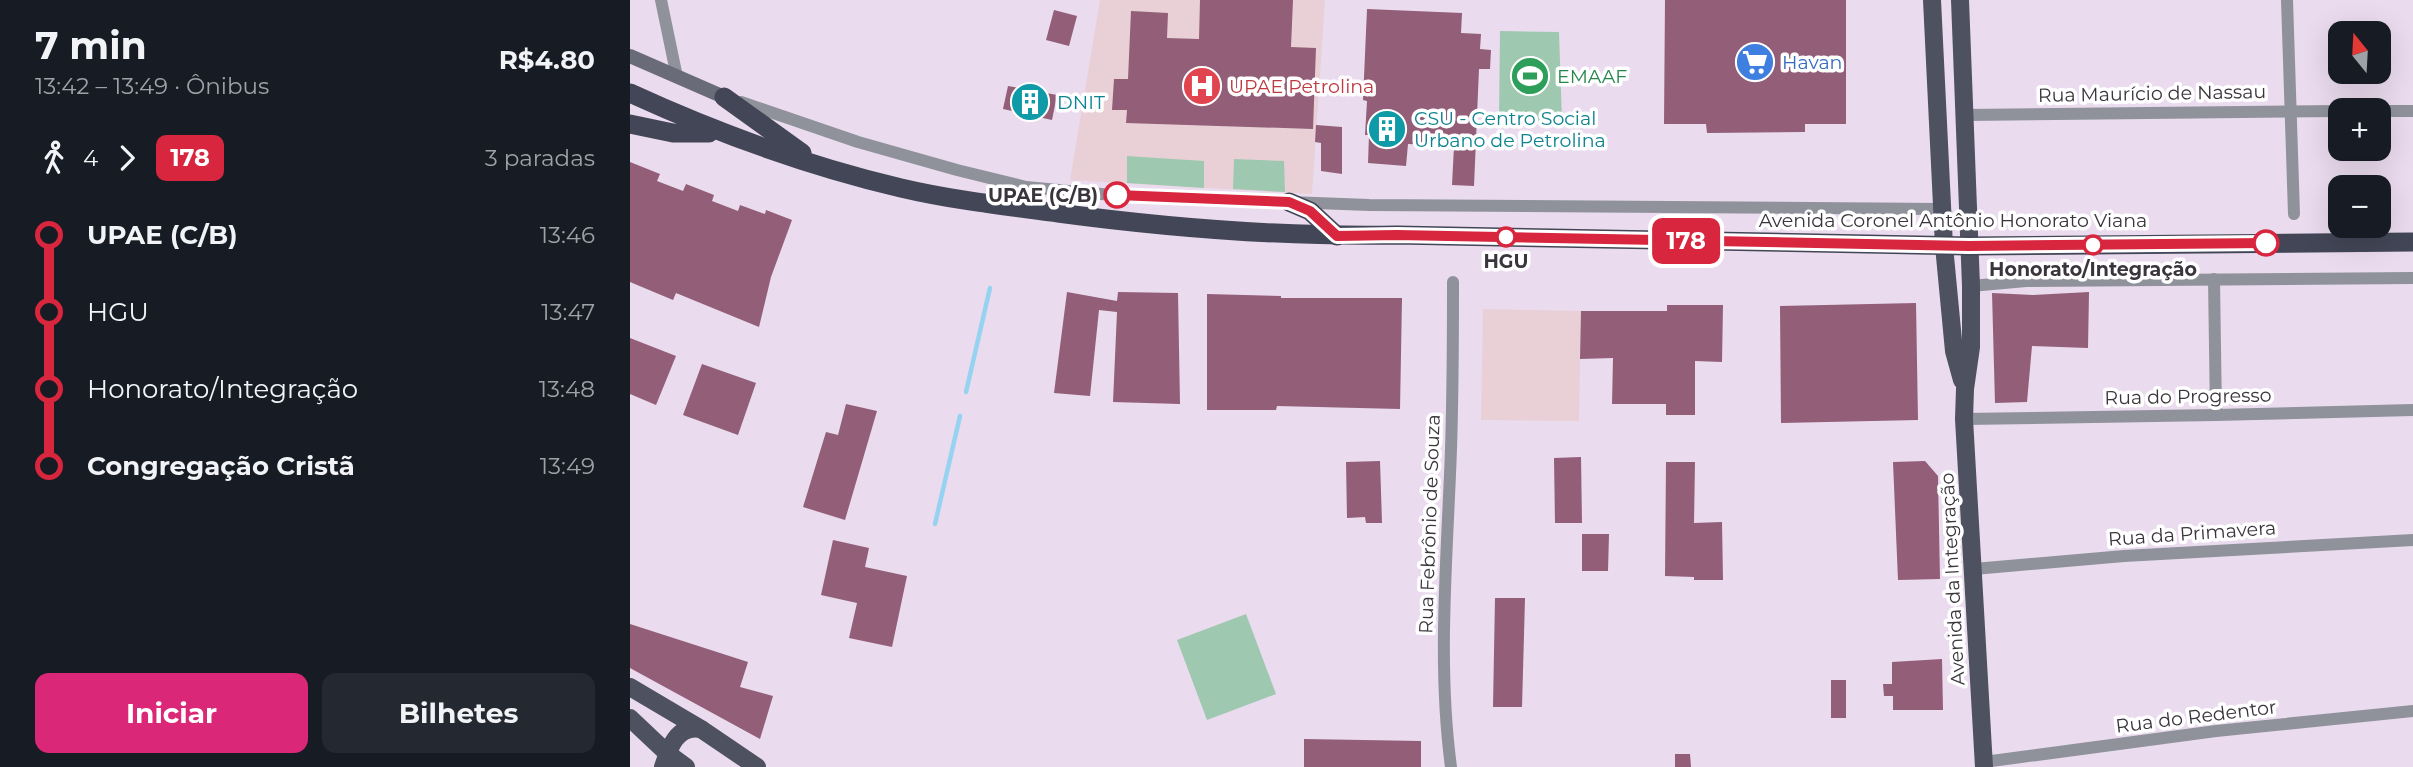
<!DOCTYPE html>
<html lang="pt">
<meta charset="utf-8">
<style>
:root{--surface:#171b24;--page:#242831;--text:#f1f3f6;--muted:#9ea1a6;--accent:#db2777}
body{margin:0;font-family:Montserrat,sans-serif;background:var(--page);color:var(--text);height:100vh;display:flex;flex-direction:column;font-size:26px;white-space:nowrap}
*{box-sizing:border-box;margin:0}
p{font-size:23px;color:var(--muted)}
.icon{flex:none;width:38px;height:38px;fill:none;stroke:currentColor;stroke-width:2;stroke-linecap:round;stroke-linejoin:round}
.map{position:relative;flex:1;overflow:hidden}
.panel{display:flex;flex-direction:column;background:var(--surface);width:630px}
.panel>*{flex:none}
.badge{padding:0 14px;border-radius:10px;font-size:24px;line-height:46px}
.needle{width:46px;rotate:342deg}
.tools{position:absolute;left:1698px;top:21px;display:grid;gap:14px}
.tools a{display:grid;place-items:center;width:63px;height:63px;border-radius:14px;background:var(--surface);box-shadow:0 7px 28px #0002;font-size:35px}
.map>.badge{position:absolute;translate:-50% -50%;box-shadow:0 0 0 4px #fff}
.legs{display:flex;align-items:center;gap:10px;height:77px;padding:0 35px;font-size:23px}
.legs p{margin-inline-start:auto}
.summary{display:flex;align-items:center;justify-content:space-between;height:119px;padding:0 35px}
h1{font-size:38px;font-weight:700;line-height:52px}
.button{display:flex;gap:14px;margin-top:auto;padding:14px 35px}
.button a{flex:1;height:80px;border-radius:14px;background:var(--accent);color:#fff;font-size:28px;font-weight:700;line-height:80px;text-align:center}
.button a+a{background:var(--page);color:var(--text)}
ul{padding:0 35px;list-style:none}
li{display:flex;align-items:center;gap:24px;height:77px;font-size:26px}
li i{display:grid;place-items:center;width:10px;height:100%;margin:0 9px;background:currentColor}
li i::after{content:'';width:18px;height:18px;margin:-9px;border:5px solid;border-radius:50%;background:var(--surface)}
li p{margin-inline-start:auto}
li:first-child i{background:linear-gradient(#0000 50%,currentColor 0)}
li:last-child i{background:linear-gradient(currentColor 50%,#0000 0)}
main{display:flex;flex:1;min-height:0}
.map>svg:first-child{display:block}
.medical{fill:#e9d0d6}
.green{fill:#9ec9b0}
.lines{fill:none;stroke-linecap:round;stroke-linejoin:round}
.stream{stroke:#96d3f1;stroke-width:4.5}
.building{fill:#925e78}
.minor{stroke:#8f929b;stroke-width:12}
.secondary{stroke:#696c78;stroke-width:14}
.primary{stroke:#4d5160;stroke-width:18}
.trunk{stroke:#424656;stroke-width:19}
.line-1-casing{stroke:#fff;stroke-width:16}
.line-1{stroke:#d7263d;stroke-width:10}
.stop-1-dot{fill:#fff;stroke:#d7263d;stroke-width:3.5}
.labels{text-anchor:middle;stroke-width:7;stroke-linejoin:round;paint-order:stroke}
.shop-label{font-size:19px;fill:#366cbe;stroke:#fff;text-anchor:start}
.leisure-label{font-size:19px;fill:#27864d;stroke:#fff;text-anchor:start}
.health-label{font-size:19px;fill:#be3a42;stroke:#fff;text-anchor:start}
.street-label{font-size:19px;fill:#3a353c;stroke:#fff}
.culture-label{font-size:19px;fill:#0d838f;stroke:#fff;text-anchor:start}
.stop-label{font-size:19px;font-weight:bold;fill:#3a353c;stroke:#fff}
</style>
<main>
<section class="panel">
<div class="summary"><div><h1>7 min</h1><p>13:42 – 13:49 · Ônibus</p></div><b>R$4.80</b></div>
<div class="legs"><svg class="icon" aria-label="walk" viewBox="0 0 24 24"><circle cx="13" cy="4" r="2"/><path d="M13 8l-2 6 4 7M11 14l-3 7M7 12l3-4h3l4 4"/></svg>4<svg class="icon" aria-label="forward" viewBox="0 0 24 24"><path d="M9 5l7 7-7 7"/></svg><b class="badge" style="background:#d7263d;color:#fff">178</b><p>3 paradas</p></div>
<ul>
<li><i style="color:#d7263d"></i><b>UPAE (C/B)</b><p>13:46</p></li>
<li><i style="color:#d7263d"></i><span>HGU</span><p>13:47</p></li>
<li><i style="color:#d7263d"></i><span>Honorato/Integração</span><p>13:48</p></li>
<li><i style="color:#d7263d"></i><b>Congregação Cristã</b><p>13:49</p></li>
</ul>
<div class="button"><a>Iniciar</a><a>Bilhetes</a></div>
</section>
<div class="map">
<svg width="1783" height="767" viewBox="0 0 1783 767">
<rect width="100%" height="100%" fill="#eadbee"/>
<g class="medical">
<polygon points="470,0 695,0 682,194 440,180"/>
<polygon points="853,309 951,311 949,421 851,420"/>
</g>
<g class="green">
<polygon points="870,31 929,32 932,121 869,120"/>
<polygon points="497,156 574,161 574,188 497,183"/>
<polygon points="604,159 654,161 655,192 603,189"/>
<polygon points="616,614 646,694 577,720 547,640"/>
</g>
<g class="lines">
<g class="stream">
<polyline points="336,392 360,288"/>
<polyline points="305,524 330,416"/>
</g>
</g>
<g class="building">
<polygon points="570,0 663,0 661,47 686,48 683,129 496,123 497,110 482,110 484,79 498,79 501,11 538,13 537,38 569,39"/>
<polygon points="1035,0 1216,0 1216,124 1175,124 1175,132 1077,133 1076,124 1034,124"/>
<polygon points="737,9 832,13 831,33 851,34 850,49 861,50 860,69 849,69 844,186 822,185 824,146 778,144 776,166 738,163 739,135 735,135 737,101 733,100"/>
<polygon points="424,10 447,16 439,46 416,40"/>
<polygon points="378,86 427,95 422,120 373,109"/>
<polygon points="686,125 712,127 712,174 691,171 691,143 685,142"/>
<polygon points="0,162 30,174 27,181 53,191 56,184 84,195 82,201 108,211 110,205 135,214 136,210 162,220 141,277 129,327 46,293 43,300 0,282"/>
<polygon points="437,292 487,301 488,292 548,293 550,404 483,402 487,312 469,310 460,396 424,393"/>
<polygon points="1459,292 1458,348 1402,346 1397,402 1365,403 1362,293 1403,295"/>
<polygon points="577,294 651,296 651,298 772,298 770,409 647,406 646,410 577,410"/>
<polygon points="1286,303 1288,420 1151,423 1150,306"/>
<polygon points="1037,305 1093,305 1092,362 1065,361 1065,415 1036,415 1036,404 982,404 983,358 950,359 951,311 1037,311"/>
<polygon points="0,338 46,356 26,405 0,394"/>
<polygon points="72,364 126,383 108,435 53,415"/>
<polygon points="216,404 247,411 215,520 173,507 196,432 208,435"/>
<polygon points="951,457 952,523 925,523 924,458"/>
<polygon points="750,461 752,523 736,523 735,517 717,518 716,462"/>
<polygon points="1295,461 1308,476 1310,579 1268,580 1263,462"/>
<polygon points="1036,462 1065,462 1064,523 1092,522 1093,580 1064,580 1064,577 1035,576"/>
<polygon points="952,534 979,534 978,571 952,571"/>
<polygon points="203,540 239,548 235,567 277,576 262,647 219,638 227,603 191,595"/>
<polygon points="865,598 895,598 892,707 863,707"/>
<polygon points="0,624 118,662 110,687 143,696 130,739 0,668"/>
<polygon points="1312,659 1313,710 1263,710 1263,696 1254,696 1253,684 1262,684 1262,662"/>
<rect x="1201" y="680" width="15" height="38"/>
<polygon points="674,739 791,741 791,767 674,767"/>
<polygon points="1045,754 1060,754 1061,767 1045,767"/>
</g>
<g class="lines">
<g class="minor">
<polyline points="31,0 47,77"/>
<polyline points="1657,0 1664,214"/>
<polyline points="111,102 228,142 327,170 396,187 482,195 739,205 1312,209"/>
<polyline points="1748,111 1783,111"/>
<polyline points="1335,115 1710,111"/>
<polyline points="1584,279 1586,415"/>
<polyline points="1341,286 1396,281 1783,278"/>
<polyline points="1334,419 1586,415 1783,410"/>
<polyline points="1344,569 1494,556 1783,540"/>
<polyline points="1354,762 1586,731 1783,711"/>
<path d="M821,767c-13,-97 -5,-196 -1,-293 3,-64 3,-128 3,-192"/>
</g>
<polyline class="secondary" points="0,56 94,97"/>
<g class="primary">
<polyline points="1302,0 1314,246 1324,351 1332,380"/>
<polyline points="1330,0 1341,286 1341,347 1335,389 1334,419 1354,767"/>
<polyline points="0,687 71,729 127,767"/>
<polyline points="0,718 37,753 56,767"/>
<path d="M33,767c6,-19 14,-43 38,-38"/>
</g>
<g class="trunk">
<path d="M0,93c87,40 178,73 271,95 51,12 104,18 157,25 112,15 225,24 339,22l572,11 444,-4"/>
<polyline points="94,97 172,153"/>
<polyline points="0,124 43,133 79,133"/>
<polyline points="659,202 680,211 707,236"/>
</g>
</g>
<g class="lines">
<g class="line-1-casing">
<polyline id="line-1" points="487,195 659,202 680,211 707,236 767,235 1339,246 1636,243"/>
</g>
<use href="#line-1" class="line-1"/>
</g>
<defs>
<g id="supermarket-disc" transform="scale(2.0125)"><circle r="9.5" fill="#3f7fe0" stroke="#fff"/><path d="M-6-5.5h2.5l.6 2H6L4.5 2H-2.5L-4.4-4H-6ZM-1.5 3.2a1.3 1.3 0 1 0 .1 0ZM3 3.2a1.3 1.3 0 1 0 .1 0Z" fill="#fff"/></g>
<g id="stadium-disc" transform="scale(2.0125)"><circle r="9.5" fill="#2e9e5b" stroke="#fff"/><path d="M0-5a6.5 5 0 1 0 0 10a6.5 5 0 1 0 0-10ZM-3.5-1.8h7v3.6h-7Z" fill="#fff"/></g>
<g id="hospital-disc" transform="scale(2.0125)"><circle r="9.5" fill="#e0444e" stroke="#fff"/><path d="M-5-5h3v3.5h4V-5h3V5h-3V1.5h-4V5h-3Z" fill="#fff"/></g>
<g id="building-disc" transform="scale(2.0125)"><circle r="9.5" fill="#0f9aa8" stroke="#fff"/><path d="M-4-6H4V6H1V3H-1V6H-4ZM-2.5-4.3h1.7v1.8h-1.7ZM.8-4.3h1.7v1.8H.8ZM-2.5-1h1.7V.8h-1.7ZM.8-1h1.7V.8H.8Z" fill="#fff"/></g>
</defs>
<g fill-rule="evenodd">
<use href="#supermarket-disc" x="1125" y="62"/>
<use href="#stadium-disc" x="900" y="76"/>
<use href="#hospital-disc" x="572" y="86"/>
<use href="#building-disc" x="400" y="102"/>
<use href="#building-disc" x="757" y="129"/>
</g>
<g class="stop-1-dot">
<circle cx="487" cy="195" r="12"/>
<circle cx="876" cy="237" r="9"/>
<circle cx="1636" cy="243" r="12"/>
<circle cx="1463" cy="245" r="9"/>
</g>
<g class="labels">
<g class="shop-label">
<text x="1152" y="69">Havan</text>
</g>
<g class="leisure-label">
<text x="927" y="83">EMAAF</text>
</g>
<g class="health-label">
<text x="599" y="93">UPAE Petrolina</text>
</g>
<g class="street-label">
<text transform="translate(1522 93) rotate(-1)" y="7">Rua Maurício de Nassau</text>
<text x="1323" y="227">Avenida Coronel Antônio Honorato Viana</text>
<text transform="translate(1558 396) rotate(-1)" y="7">Rua do Progresso</text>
<text transform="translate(799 524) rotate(-88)" y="7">Rua Febrônio de Souza</text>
<text transform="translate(1562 533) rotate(-4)" y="7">Rua da Primavera</text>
<text transform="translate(1322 579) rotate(-93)" y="7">Avenida da Integração</text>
<text transform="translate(1566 716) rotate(-7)" y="7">Rua do Redentor</text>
</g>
<g class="culture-label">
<text x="427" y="109">DNIT</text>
<text x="784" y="125">CSU - Centro Social<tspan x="784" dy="22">Urbano de Petrolina</tspan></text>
</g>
<g class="stop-label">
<text x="468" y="202" text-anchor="end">UPAE (C/B)</text>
<text x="876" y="268">HGU</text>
<text x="1463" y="276">Honorato/Integração</text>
</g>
</g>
</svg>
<div class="tools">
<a><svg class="needle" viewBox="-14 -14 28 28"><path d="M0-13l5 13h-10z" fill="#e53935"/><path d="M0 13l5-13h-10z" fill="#9ea1a6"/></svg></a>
<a>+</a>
<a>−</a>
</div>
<b class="badge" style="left:1056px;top:241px;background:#d7263d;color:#fff">178</b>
</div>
</main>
